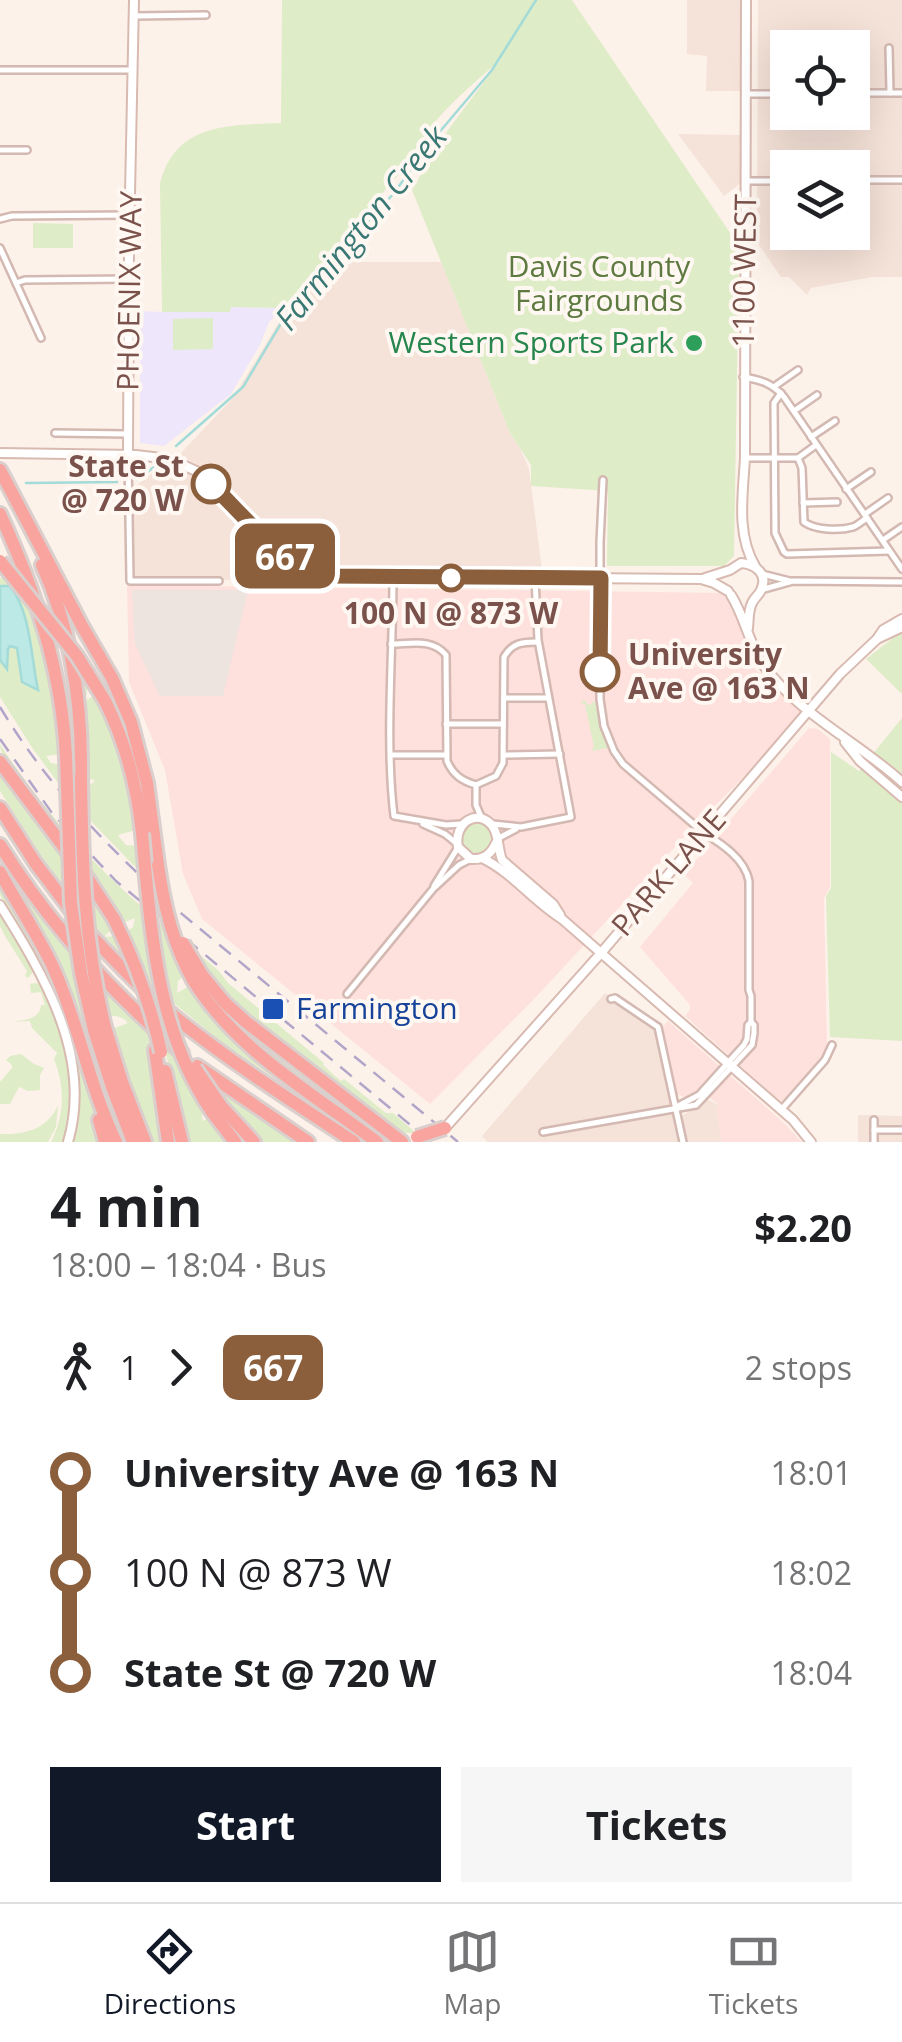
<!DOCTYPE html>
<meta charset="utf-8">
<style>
:root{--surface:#fff;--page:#f6f6f6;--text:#202124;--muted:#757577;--line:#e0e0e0;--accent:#111827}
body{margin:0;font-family:"Open Sans",sans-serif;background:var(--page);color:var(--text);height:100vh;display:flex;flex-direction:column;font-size:38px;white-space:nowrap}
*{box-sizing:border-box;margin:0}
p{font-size:32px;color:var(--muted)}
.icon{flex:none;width:55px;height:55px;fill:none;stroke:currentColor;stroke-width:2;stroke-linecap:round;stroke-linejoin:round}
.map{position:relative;height:1142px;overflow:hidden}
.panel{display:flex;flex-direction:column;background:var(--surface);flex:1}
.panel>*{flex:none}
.badge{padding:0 20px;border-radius:15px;font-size:35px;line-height:65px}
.controls{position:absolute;left:770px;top:30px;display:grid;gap:20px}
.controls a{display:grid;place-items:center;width:100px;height:100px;border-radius:0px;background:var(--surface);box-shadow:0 10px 40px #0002;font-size:50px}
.map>.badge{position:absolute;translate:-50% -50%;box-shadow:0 0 0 5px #fff}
.legs{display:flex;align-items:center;gap:15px;height:110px;padding:0 50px;font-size:32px}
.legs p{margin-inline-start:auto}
.overview{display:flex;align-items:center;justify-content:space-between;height:170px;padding:0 50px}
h1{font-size:55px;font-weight:700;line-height:75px}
.action{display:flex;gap:20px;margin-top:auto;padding:20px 50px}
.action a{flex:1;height:115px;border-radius:0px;background:var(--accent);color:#fff;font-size:40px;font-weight:700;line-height:115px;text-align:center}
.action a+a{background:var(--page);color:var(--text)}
ul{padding:0 50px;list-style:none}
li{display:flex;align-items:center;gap:35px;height:100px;font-size:38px}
li i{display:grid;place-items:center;width:15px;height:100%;margin:0 12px;background:currentColor}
li i::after{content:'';width:25px;height:25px;margin:-12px;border:8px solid;border-radius:50%;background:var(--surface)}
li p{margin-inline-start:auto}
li:first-child i{background:linear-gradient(#0000 50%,currentColor 0)}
li:last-child i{background:linear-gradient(currentColor 50%,#0000 0)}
.tabs{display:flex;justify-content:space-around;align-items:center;height:140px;border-top:2px solid var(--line);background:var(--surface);font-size:28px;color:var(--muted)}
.tabs a{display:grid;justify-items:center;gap:5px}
.tabs .active{color:var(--accent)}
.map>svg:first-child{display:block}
.residential{fill:#f5e2d8;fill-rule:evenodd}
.commercial{fill:#fee0dd}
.industrial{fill:#ede3df}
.education{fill:#eee6fa}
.green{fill:#deecc7}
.water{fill:#bce8e6;stroke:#a2dbd8;stroke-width:2.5}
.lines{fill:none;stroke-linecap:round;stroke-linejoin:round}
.stream{stroke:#a2dbd8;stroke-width:2.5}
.street-casing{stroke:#d3b9b1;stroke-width:10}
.secondary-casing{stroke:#d8bab1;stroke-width:12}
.highway-casing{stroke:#dacfcd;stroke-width:18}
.street{stroke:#fff;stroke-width:5}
.secondary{stroke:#fff;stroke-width:8}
.highway{stroke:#f9a49f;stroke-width:12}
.rail{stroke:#b1a6c9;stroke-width:2.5;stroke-dasharray:15 10;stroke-linecap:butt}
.highway-bridge-casing{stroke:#dacfcd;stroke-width:18;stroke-linecap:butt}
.highway-bridge{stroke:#f9a49f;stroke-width:12}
.line-1-casing{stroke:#fff;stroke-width:22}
.line-1{stroke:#8b5e3c;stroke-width:15}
.leisure-dot{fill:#2e9e5b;stroke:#fff7f1;stroke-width:4}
.stop-1-dot{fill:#fff;stroke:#8b5e3c;stroke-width:5}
.transit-dot{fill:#1a4fb4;stroke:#fff7f1;stroke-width:4}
.labels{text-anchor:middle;stroke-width:8;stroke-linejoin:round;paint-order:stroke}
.park-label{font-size:30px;fill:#5d7a40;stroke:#fff7f1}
.street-label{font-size:30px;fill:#7a524b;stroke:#fff7f1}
.leisure-label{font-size:30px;fill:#27864d;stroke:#fff7f1;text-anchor:end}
.stop-label{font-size:30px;font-weight:bold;fill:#7a524b;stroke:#fff7f1;text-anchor:end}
.transit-label{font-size:30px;fill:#164399;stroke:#fff7f1;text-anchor:start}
.water-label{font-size:32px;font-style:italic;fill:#3a7875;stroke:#fff7f1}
</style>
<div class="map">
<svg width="902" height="1142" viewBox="0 0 902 1142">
<rect width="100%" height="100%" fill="#fdf2ea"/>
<g class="residential">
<polygon points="687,0 743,0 743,91 706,91 707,56 687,54"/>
<path d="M758,0h144v277h-30l-61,11 -4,7 -18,-18h-8l-24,-35zM788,48h64v64h-64zM788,168h64v64h-64z"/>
<polygon points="678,134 742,135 742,182 724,196"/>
<polygon points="333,262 441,262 510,433 520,448 529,469 542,570 326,570 309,565 290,555 215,480 196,464 179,455 233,398 287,309"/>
<polygon points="164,464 178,467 201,482 282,562 280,574 250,580 135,579 132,570 132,489"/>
<polygon points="605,993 656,1030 679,1142 488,1142 482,1136"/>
<polygon points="707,1099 720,1106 716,1110 722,1142 686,1142 682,1116"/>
<polygon points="858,1115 902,1116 902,1142 858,1142"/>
</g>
<g class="commercial">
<polygon points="127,585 724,593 733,605 753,668 812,708 687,834 536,997 430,1104 202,919 183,874 165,770 129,682"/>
<polygon points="809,728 818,729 830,739 830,887 824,898 827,1048 817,1065 782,1101 778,1099 685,1016 690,1010 690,1005 640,947 693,883 684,874"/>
<polygon points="668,1021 783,1122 802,1142 722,1142 716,1110 719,1105 700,1090 685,1098 676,1093 663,1027"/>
</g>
<polygon class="industrial" points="132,590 248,590 223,696 160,696 135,644"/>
<polygon class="education" points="230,307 283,308 269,322 260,345 231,394 164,446 140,443 140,311 162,312"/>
<g class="green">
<path d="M282,0h290l167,246 -5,310 -10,10h-117l1,-75 -77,-5v-21l-21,-32 -98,-243 30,-52 60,-80c-23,22 -77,63 -83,93l-136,157 -52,-1 -1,5h-68l-2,-128c15,-61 68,-59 121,-61z"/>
<polygon points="33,223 73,224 73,248 33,248"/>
<polygon points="213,318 213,349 173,350 173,319"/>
<polygon points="3,576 35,614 51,681 61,754 46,756 51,763 61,765 62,788 33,749 0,697 0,578"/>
<polygon points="902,631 902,694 866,659"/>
<path d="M78,667l13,20 -4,3 -1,10 10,-5c21,44 33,87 40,135l-18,5 8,10 12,1 3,27 -54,-56 -1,-32 7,-2 2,-3 -7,-1z"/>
<polygon points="581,701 586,701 587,705 592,704 593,701 596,703 608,748 591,751 594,747 585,704 581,703"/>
<polygon points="902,718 902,1041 830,1037 826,896 831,888 831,752 859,771"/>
<path d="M0,744c40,63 88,115 144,165l12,78 -7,-6 -20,-51 4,-3 2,-9 -10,4c-9,-16 -18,-32 -29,-46 -19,-26 -96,-105 -96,-132z"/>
<polygon points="0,772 100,904 114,929 105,935 107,937 118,935 130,963 92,923 42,857 0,791"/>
<circle cx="476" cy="838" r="15"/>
<path d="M9,877l64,81 75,76 16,108h-13l-25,-64 -14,-49 16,-6c-11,-13 -26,-5 -41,-1l-1,6 19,58 23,56h-6z"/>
<path d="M0,882c14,25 30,49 42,75 29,57 43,123 60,185h-29c25,-88 -29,-175 -73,-247z"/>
<polygon points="0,915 32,967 33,972 28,978 25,976 27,971 5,936 0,926"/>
<polygon points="155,918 165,926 185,975 178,981 177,993 191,985 203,1004 233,1039 367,1142 220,1041 170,1000"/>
<polygon points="191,948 218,970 228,983 324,1063 323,1065 341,1081 344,1079 386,1113 393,1113 416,1133 403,1133 386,1122 251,1020 219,988 204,966 202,967"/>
<path d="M37,983c18,12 36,91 34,112 -1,15 -3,31 -6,47h-14c14,-28 14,-55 3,-83l3,-6 -25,-25 -2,-7 -18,1c11,-2 28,-2 29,-17h4l-4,-13 -10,1 -1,-9z"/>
<polygon points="206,986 395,1142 386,1142 255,1043 223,1012"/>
<polygon points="165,1049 179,1062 206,1109 202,1116 203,1121 211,1117 230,1142 185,1142"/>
<polygon points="21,1054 34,1064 44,1068 40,1075 40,1090 28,1091 19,1087 10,1104 0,1104 0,1082 12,1068 12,1065 6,1060 10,1056"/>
<polygon points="213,1087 294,1142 260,1142 239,1121 240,1119"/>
<path d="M58,1105l-2,22 -8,15h-48v-8c25,1 48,-5 58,-29z"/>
</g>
<path class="water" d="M0,586h10c21,26 21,72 28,104l-16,-8 -5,-34 -7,-2 -2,3 -1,20 -7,-9z"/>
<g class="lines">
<g class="stream">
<polyline points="176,446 243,387 289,310 394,193 431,142 492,70 536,0"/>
<polyline points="137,480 154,467"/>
<polyline points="26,483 117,482"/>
</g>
<g class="street-casing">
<g id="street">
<polyline points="134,16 206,15"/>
<polyline points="889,48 890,93"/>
<polyline points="0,70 132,70"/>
<polyline points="852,93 902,93"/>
<polyline points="746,94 788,94"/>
<polyline points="0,150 27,150"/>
<polyline points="852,180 902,180"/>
<polyline points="746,181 788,181"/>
<polyline points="0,219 12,216 129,215"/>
<polyline points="817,243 817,232"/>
<polyline points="0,248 41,338"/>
<polyline points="16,283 25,280 129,279"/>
<path d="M743,377c18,3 29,6 41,20l118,172"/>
<polyline points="775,386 798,370"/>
<polyline points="781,393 774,403 775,533 784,552 787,554 889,551"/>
<polyline points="794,411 817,395"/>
<polyline points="55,433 128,434"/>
<polyline points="811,437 835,421"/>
<polyline points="128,455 130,581 219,581"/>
<polyline points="745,458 798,458 816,445"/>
<path d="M798,458l4,10 2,54c11,8 35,9 49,5 5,-2 9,-6 14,-9"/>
<polyline points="846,489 871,472"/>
<polyline points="803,503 837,502"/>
<polyline points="865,514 888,498"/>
<polyline points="883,540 902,527"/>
<polyline points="762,574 790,581"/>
<path d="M393,577c0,78 -8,162 1,239l52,9 16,-1"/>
<polyline points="761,590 793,581 902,582"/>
<path d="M391,644c21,0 41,-6 55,11l1,106c6,14 15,20 29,24"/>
<polyline points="504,698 548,698"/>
<polyline points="446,724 503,724"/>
<polyline points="391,755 446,755"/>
<polyline points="504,755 560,754"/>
<path d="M476,785l20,-9 7,-13 1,-106c8,-14 18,-15 33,-15"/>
<polyline points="476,785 476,805 482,819"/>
<polyline points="423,824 445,834 456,843"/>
<polyline points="493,824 521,827 571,817 538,640 535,578"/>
<polyline points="497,839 516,829"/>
<polyline points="434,886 457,849"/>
<polyline points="347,994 433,889 459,865 471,859"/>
<polyline points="611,999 615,998 658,1027 683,1142"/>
<polyline points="678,1106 699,1095 744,1045 747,1039 748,1025 751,1022"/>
<polyline points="781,1110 825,1060 832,1045"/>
<polyline points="874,1120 874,1142"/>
<polyline points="874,1130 902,1130"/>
<path d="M543,1132l153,-27 56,-60 2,-12v-8l-3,-3v-26l-2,-6v-109c-4,-22 -27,-37 -45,-48l-81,-69 -9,-13 -10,-25 -4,-27v-157l3,-62"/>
</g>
</g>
<g class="secondary-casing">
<g id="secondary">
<path d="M746,0l-1,458c-2,36 -9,76 10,108"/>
<polyline points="0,453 136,455 170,459 196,471 292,561 309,570 328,576 701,579 714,583 728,591"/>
<polyline points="128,455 129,242 134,0"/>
<path d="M705,578l25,-8 11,-7c14,1 28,11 20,27 -2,5 -7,8 -9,13 -4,8 -3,17 -4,25"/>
<path d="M731,595c14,22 18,50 33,71 37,50 93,75 138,116"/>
<polyline points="877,639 883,630 902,619"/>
<polyline points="845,742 860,761 902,797"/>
<path d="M496,843c-5,11 -12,17 -25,16l-13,-12c-5,-25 21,-40 35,-20 6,9 5,23 9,33l51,44 7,11"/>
<path d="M482,858c31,15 51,43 80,61l231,201 18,22"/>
<path d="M0,905c44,70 93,152 68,237"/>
<polyline points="445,1128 601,953 840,674 877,639 902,627"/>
</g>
</g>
<g class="highway-casing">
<g id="highway">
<polyline points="0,470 82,626 112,678 131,722 147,783 158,865"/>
<path d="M0,514c36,78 62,158 66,243"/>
<path d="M42,565c30,67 40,138 39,211"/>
<path d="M105,701c21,42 32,85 37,132"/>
<polyline points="0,762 88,879 114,919"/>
<polyline points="0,808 36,864 74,914"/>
<path d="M0,845c49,79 111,147 182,208"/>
<path d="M0,872c17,32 38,63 53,95 26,57 36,119 63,175"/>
<path d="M86,930c28,30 57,61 89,87 57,46 118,85 179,125"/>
<polyline points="202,975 225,1003 246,1022 402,1142"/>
<path d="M193,980c42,69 120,114 184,162"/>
<polyline points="105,1027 122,1082 145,1142"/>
<polyline points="94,1030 112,1087 133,1142"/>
<polyline points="155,1050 168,1142"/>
<polyline points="197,1066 308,1142"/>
<polyline points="165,1071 182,1142"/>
<polyline points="221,1106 254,1142"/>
<polyline points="212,1112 235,1142"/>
<polyline points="99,1120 105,1142"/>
</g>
</g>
<use href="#street" class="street"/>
<use href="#secondary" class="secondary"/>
<use href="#highway" class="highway"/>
<g class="rail">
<path d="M0,707c48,80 108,140 176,202l282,233"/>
<polyline points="0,739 52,813 116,881 431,1142"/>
</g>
<g class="highway-bridge-casing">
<g id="highway-bridge">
<polyline points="0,561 77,656 105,701"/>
<polyline points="66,757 71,903 81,973 94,1030"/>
<path d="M81,776c1,85 3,168 24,251"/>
<path d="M142,833c9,97 14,197 70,279"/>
<path d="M158,865c6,41 15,79 35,115"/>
<path d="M114,919c21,42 37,87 47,133"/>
<polyline points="183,943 202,975"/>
<polyline points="195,1068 221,1106"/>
<polyline points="417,1137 445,1128"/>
</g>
</g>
<use href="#highway-bridge" class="highway-bridge"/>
</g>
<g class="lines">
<g class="line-1-casing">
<path id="line-1" d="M211,484c36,34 68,79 117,92l273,2 -1,94"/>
</g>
<use href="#line-1" class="line-1"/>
</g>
<circle class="leisure-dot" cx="694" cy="343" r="10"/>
<g class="stop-1-dot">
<circle cx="211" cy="484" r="18"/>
<circle cx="451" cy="578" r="12"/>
<circle cx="600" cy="672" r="18"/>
</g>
<rect class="transit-dot" x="261" y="997" width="24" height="24" rx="5"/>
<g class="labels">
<g class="park-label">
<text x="599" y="277">Davis County<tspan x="599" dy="34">Fairgrounds</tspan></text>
</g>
<g class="street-label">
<text transform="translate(745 271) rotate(-89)" y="10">1100 WEST</text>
<text transform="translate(130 291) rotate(-89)" y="10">PHOENIX WAY</text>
<text transform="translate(669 873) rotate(-49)" y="10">PARK LANE</text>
</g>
<g class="leisure-label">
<text x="674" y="353">Western Sports Park</text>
</g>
<g class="stop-label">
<text x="184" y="477">State St<tspan x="184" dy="34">@ 720 W</tspan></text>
<text x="451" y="624" text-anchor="middle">100 N @ 873 W</text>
<text x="628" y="665" text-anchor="start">University<tspan x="628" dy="34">Ave @ 163 N</tspan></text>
</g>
<g class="transit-label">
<text x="296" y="1019">Farmington</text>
</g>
<g class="water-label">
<text transform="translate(361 228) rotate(-51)" y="11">Farmington Creek</text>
</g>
</g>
</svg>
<div class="controls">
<a><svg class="icon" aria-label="locate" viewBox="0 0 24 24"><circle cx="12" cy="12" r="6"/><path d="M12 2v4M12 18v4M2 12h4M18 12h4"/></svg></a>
<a><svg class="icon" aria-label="layers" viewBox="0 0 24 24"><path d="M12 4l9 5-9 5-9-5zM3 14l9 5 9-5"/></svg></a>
</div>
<b class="badge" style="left:285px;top:556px;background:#8b5e3c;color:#fff">667</b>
</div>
<section class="panel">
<div class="overview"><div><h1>4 min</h1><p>18:00 – 18:04 · Bus</p></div><b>$2.20</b></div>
<div class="legs"><svg class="icon" aria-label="walk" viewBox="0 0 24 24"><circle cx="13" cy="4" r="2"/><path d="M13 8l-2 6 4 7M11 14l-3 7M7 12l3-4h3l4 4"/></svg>1<svg class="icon" aria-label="forward" viewBox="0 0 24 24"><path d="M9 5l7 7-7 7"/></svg><b class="badge" style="background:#8b5e3c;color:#fff">667</b><p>2 stops</p></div>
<ul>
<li><i style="color:#8b5e3c"></i><b>University Ave @ 163 N</b><p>18:01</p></li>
<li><i style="color:#8b5e3c"></i><span>100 N @ 873 W</span><p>18:02</p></li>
<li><i style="color:#8b5e3c"></i><b>State St @ 720 W</b><p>18:04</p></li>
</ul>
<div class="action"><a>Start</a><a>Tickets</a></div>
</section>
<nav class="tabs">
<a class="active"><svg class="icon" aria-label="directions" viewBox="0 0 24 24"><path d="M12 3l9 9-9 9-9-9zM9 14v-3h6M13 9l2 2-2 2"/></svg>Directions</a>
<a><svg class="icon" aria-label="map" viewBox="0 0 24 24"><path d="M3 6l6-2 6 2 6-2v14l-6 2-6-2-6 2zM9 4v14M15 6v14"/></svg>Map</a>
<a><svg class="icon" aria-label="tickets" viewBox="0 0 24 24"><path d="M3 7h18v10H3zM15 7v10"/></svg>Tickets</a>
</nav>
